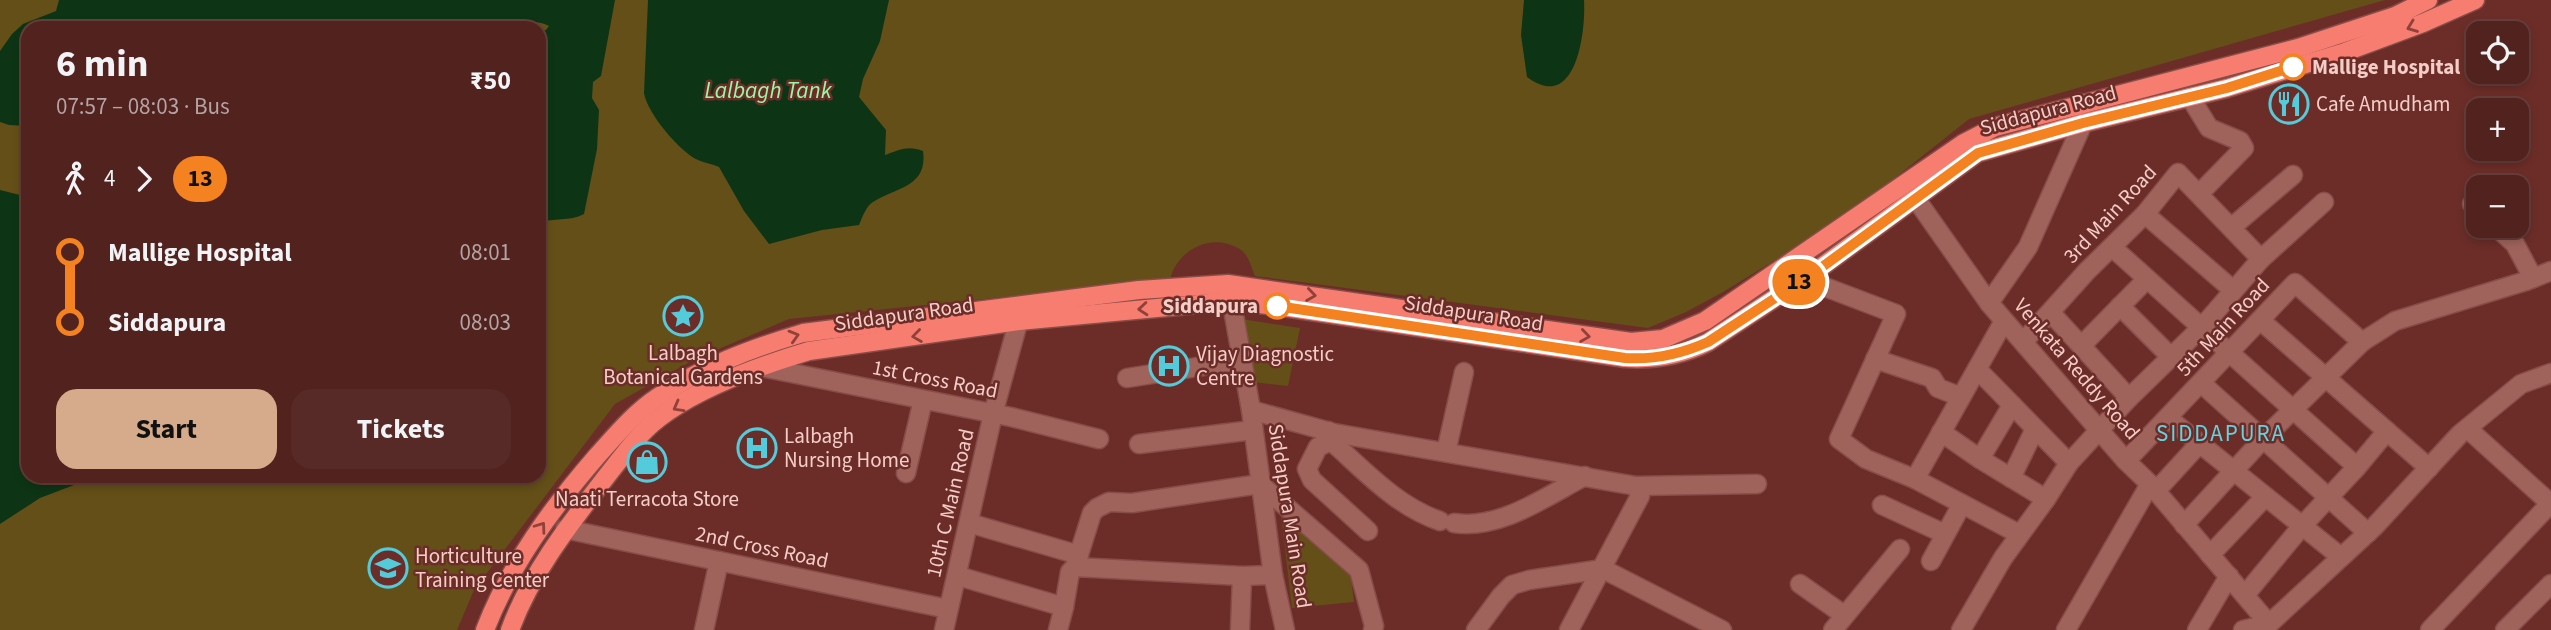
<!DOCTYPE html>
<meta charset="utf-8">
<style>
:root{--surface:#51221e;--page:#572a27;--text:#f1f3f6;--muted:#b4a4a4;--line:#673f3c;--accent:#d6ab8b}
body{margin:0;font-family:"Source Sans 3",sans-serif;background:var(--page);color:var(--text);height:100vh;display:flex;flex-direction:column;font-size:26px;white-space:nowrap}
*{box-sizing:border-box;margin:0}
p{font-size:23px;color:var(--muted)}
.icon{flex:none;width:38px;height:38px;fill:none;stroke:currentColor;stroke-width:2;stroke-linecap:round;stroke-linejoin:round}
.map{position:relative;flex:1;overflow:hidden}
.drawer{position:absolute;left:21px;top:21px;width:525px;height:462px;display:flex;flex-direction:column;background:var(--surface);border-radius:21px;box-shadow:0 4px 10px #0003,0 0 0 2px var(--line)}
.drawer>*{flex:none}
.badge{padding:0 14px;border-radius:23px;font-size:24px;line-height:46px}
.fabs{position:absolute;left:2466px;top:21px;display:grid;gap:14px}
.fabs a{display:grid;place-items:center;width:63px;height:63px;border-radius:14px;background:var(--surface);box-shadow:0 4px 10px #0003,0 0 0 2px var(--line);font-size:35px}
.map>.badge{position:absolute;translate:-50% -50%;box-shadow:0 0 0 4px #fff}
.legs{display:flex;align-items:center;gap:10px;height:77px;padding:0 35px;font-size:23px}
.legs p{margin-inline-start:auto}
.headline{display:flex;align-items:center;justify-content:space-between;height:119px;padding:0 35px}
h1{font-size:38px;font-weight:700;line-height:52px}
.action{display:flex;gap:14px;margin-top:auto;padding:14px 35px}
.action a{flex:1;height:80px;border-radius:21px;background:var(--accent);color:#111;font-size:28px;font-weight:700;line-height:80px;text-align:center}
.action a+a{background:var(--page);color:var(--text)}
ul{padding:0 35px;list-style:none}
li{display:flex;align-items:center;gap:24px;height:70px;font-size:26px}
li i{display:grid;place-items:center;width:10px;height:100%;margin:0 9px;background:currentColor}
li i::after{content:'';width:18px;height:18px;margin:-9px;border:5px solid;border-radius:50%;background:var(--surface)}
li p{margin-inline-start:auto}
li:first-child i{background:linear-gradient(#0000 50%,currentColor 0)}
li:last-child i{background:linear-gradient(currentColor 50%,#0000 0)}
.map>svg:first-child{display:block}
.green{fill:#644f18;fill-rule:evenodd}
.water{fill:#0d3515}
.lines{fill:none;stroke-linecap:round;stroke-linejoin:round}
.minor-casing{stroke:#874d48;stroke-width:21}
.major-casing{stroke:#874d48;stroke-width:21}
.minor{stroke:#a0635c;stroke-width:18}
.major{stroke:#f77d71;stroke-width:18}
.oneway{stroke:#8f413a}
.line-1-casing{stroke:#fff;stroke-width:16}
.line-1{stroke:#f58220;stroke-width:10}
.stop-1-dot{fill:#fff;stroke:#f58220;stroke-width:3.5}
.labels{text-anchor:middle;stroke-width:5;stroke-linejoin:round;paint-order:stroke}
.stop-label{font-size:21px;font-weight:bold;fill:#f4cdc7;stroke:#6c2d28;text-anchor:start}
.poi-label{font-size:21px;fill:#f4cdc7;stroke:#6c2d28;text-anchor:start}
.street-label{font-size:21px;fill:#f4cdc7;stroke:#6c2d28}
.water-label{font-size:23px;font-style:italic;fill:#97f9a4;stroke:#6c2d28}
.neighbourhood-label{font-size:23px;letter-spacing:2px;fill:#66d1df;stroke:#6c2d28}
</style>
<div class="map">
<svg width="2551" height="630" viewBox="0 0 2551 630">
<rect width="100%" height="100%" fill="#6c2d28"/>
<g class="green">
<path d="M0,0h2385l-416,119 -126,100 -120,73 -37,20 -38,16 -393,-52c-4,-10 -7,-23 -17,-28 -28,-16 -62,3 -68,32l-381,39 -94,40 -80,45 -141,186 -17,40h-457zM28,28h511v448h-511z"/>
<polygon points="1241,319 1300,328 1288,386 1252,382"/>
<polygon points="1280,506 1349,562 1354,602 1292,608"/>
</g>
<g class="water">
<path d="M59,0h556l-14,76 -8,6 -1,16 7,12 -2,39 -13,65c-15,8 -30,3 -45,9v-191l7,-2 3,-4c-11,-7 -33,-4 -44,2h-311l-15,-5 -16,-1 -21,6h-114v98l-19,-1 -9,-3v-71l12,-17 11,-10 33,-13z"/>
<path d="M648,0h241l-9,41 -17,38 -4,18 27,33 -1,25c14,-5 23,-10 38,-4 5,36 -26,36 -50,51 -7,4 -11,16 -14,23l-37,5 -53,14 -25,-33 -25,-44c-7,-3 -14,-4 -21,-7 -18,-8 -51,-47 -54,-67z"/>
<path d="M1524,0h60c2,31 -8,114 -57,77l-6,-42z"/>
<polygon points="0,190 28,197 28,476 89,476 74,485 40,498 0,524"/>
</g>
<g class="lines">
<g class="minor-casing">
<g id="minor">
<polyline points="2190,97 2209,128 2240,141 2244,148 2199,194"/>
<polyline points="1916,199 1989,303 2126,461 2150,484 2269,624"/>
<polyline points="2472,204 2478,210"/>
<polyline points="2145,214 2233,290"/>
<polyline points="2495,226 2515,244 2533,278"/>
<polyline points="2232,227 2293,175"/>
<polyline points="2113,248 2357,467"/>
<polyline points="1792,262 1804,279 1896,314 1839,439 1866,459 1915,479"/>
<polyline points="1229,287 1251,410 1273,575 1285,630"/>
<polyline points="1989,303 2028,247 2083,123 2080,103"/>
<polyline points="2120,306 2171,357"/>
<polyline points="2051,313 2129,398"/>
<polyline points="2260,320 2429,468"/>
<polyline points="2004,321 1915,479 2019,534"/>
<polyline points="2023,342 2087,271 2145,214 2178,173 2261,259"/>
<polyline points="2082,345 2146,280"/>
<polyline points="1875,359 1932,378 1938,388 1961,397"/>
<polyline points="762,367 1011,417 1099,439"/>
<polyline points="1977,369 2069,463"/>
<polyline points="1127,378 1242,360"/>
<polyline points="2201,383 2368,533"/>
<polyline points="1251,410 1334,433 1636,486 1640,496 1569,630"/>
<polyline points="2168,418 2341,557"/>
<polyline points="2468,429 2551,504"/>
<path d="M1328,431l3,10c34,30 65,65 109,80"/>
<polyline points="1941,432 1980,459 2046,499"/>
<polyline points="1331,441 1318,447 1307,469 1312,480 1368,531"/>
<polyline points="1139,444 1253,430"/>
<polyline points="1446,452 1464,372"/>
<polyline points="1980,459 2012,405"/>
<polyline points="2126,461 2295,283 2362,342 2395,321 2526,281 2551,271"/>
<polyline points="906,473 923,400"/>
<polyline points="2011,478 2035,429"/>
<polyline points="1636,486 1757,484"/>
<polyline points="2156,491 2199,444"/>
<polyline points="1882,505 1945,534"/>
<polyline points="969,523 1079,555"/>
<path d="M1454,523c46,7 91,-26 131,-47"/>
<polyline points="2184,525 2263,439 2362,342"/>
<polyline points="565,529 948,609"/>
<polyline points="2210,555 2265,497"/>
<polyline points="1931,561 1962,504"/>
<polyline points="1075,567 1092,513 1097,508 1109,502 1132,503 1260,484 1359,570 1374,626 1373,630"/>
<polyline points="958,576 1064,607 1070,572 1075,567 1242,576 1273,575"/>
<polyline points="1800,584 1844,615"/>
<polyline points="2245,595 2302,526 2357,467 2387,431"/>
<polyline points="704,630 719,561"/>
<polyline points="944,630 993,414 1022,308"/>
<polyline points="1058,630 1064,607"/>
<polyline points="1240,630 1242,576"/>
<polyline points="1476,630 1501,596 1512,585 1529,580 1603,569 1722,630"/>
<polyline points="1833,630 1900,549"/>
<polyline points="1961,630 2003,558 2046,499 2069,463 2129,398 2203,326 2261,259 2324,202"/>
<polyline points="2066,630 2150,484"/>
<polyline points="2197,630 2229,576"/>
<polyline points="2243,630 2269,624 2374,527 2460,434 2521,384 2551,373"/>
<polyline points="2430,630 2550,504"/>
<polyline points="2505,630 2551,584"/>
</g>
</g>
<g class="major-casing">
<g id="major">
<path d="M485,630c25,-65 67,-122 112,-174 19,-21 37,-43 61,-59 43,-30 95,-49 145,-64l336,-43 89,-6 403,58 32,-3 42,-18 259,-178 31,-16 303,-79 97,-32 33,-16"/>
<path d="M510,630c21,-57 59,-105 96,-153 16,-20 32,-43 53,-59 39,-30 103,-53 150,-67l210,-30 212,-20 46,5 348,52c29,2 57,-3 83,-16l109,-72 160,-117 106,-30 144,-35 118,-36 78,-29 52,-23"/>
</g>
</g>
<use href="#minor" class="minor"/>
<use href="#major" class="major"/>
</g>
<defs><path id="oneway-chevron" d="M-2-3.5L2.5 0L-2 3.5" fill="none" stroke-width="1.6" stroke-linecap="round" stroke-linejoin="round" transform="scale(1.75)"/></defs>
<g class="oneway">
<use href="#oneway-chevron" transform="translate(2412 27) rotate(159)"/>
<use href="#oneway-chevron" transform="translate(1311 295) rotate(8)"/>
<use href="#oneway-chevron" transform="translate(1143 309) rotate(175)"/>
<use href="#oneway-chevron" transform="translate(794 336) rotate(-16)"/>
<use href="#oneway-chevron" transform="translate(917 336) rotate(172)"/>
<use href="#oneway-chevron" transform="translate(1585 336) rotate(8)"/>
<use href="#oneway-chevron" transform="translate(678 407) rotate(151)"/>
<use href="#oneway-chevron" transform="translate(541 527) rotate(-54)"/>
</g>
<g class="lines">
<g class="line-1-casing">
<path id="line-1" d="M1277,306l348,52c29,2 56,-4 83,-16l110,-72 160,-117 105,-30 144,-35 66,-21"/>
</g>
<use href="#line-1" class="line-1"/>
</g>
<defs>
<g id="restaurant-ring" transform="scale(2.0125)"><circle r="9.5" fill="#6c2d28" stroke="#53cbdb" stroke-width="1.5"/><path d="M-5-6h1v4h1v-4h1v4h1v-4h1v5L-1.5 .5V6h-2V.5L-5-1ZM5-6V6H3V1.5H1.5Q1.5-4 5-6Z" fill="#53cbdb"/></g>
<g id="sight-ring" transform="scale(2.0125)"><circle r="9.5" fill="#6c2d28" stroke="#53cbdb" stroke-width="1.5"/><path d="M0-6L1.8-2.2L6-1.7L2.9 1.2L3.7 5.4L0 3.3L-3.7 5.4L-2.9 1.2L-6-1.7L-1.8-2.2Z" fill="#53cbdb"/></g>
<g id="hospital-ring" transform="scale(2.0125)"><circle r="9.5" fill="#6c2d28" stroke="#53cbdb" stroke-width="1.5"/><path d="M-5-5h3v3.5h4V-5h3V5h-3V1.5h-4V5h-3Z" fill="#53cbdb"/></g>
<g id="shop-ring" transform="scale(2.0125)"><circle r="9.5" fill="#6c2d28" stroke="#53cbdb" stroke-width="1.5"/><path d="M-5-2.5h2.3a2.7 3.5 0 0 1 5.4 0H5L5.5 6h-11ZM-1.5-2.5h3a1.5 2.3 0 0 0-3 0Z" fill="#53cbdb"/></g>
<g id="university-ring" transform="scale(2.0125)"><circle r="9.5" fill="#6c2d28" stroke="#53cbdb" stroke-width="1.5"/><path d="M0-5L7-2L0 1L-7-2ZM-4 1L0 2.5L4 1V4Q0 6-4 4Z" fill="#53cbdb"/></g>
</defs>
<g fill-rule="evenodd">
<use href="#restaurant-ring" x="2289" y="104"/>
<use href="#sight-ring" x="683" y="316"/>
<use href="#hospital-ring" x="1169" y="366"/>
<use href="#hospital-ring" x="757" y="448"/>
<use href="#shop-ring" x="647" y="462"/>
<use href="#university-ring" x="388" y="568"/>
</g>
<g class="stop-1-dot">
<circle cx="2293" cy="67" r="12"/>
<circle cx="1277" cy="306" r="12"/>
</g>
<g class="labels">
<g class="stop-label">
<text x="2312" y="74">Mallige Hospital</text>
<text x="1258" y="313" text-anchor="end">Siddapura</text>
</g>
<g class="poi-label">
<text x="2316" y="111">Cafe Amudham</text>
<text x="683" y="360" text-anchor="middle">Lalbagh<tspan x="683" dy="24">Botanical Gardens</tspan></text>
<text x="1196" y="361">Vijay Diagnostic<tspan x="1196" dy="24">Centre</tspan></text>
<text x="784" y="443">Lalbagh<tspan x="784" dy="24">Nursing Home</tspan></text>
<text x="647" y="506" text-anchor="middle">Naati Terracota Store</text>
<text x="415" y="563">Horticulture<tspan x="415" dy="24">Training Center</tspan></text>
</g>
<g class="street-label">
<text transform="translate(2048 110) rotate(-15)" y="7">Siddapura Road</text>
<text transform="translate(2110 214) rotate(-47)" y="7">3rd Main Road</text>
<text transform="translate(1474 313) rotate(9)" y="7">Siddapura Road</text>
<text transform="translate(904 314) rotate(-8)" y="7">Siddapura Road</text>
<text transform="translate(2223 327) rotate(-47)" y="7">5th Main Road</text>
<text transform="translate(2077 369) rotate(49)" y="7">Venkata Reddy Road</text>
<text transform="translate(935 379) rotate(11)" y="7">1st Cross Road</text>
<text transform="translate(950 503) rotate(-77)" y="7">10th C Main Road</text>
<text transform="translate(1290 516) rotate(81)" y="7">Siddapura Main Road</text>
<text transform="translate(762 547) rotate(12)" y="7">2nd Cross Road</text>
</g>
<g class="water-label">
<text x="768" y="98">Lalbagh Tank</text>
</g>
<g class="neighbourhood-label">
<text x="2221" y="441">SIDDAPURA</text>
</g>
</g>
</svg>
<div class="fabs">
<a><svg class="icon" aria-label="locate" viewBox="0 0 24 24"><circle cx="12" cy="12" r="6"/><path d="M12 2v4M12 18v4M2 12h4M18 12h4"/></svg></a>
<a>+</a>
<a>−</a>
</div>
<b class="badge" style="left:1799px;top:282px;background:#f58220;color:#111">13</b>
<section class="drawer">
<div class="headline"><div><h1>6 min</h1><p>07:57 – 08:03 · Bus</p></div><b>₹50</b></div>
<div class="legs"><svg class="icon" aria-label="walk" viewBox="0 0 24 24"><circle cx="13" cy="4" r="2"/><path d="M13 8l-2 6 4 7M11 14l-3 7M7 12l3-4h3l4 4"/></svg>4<svg class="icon" aria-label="forward" viewBox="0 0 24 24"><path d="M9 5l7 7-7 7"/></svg><b class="badge" style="background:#f58220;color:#111">13</b></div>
<ul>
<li><i style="color:#f58220"></i><b>Mallige Hospital</b><p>08:01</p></li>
<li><i style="color:#f58220"></i><b>Siddapura</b><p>08:03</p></li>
</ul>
<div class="action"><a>Start</a><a>Tickets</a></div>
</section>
</div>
